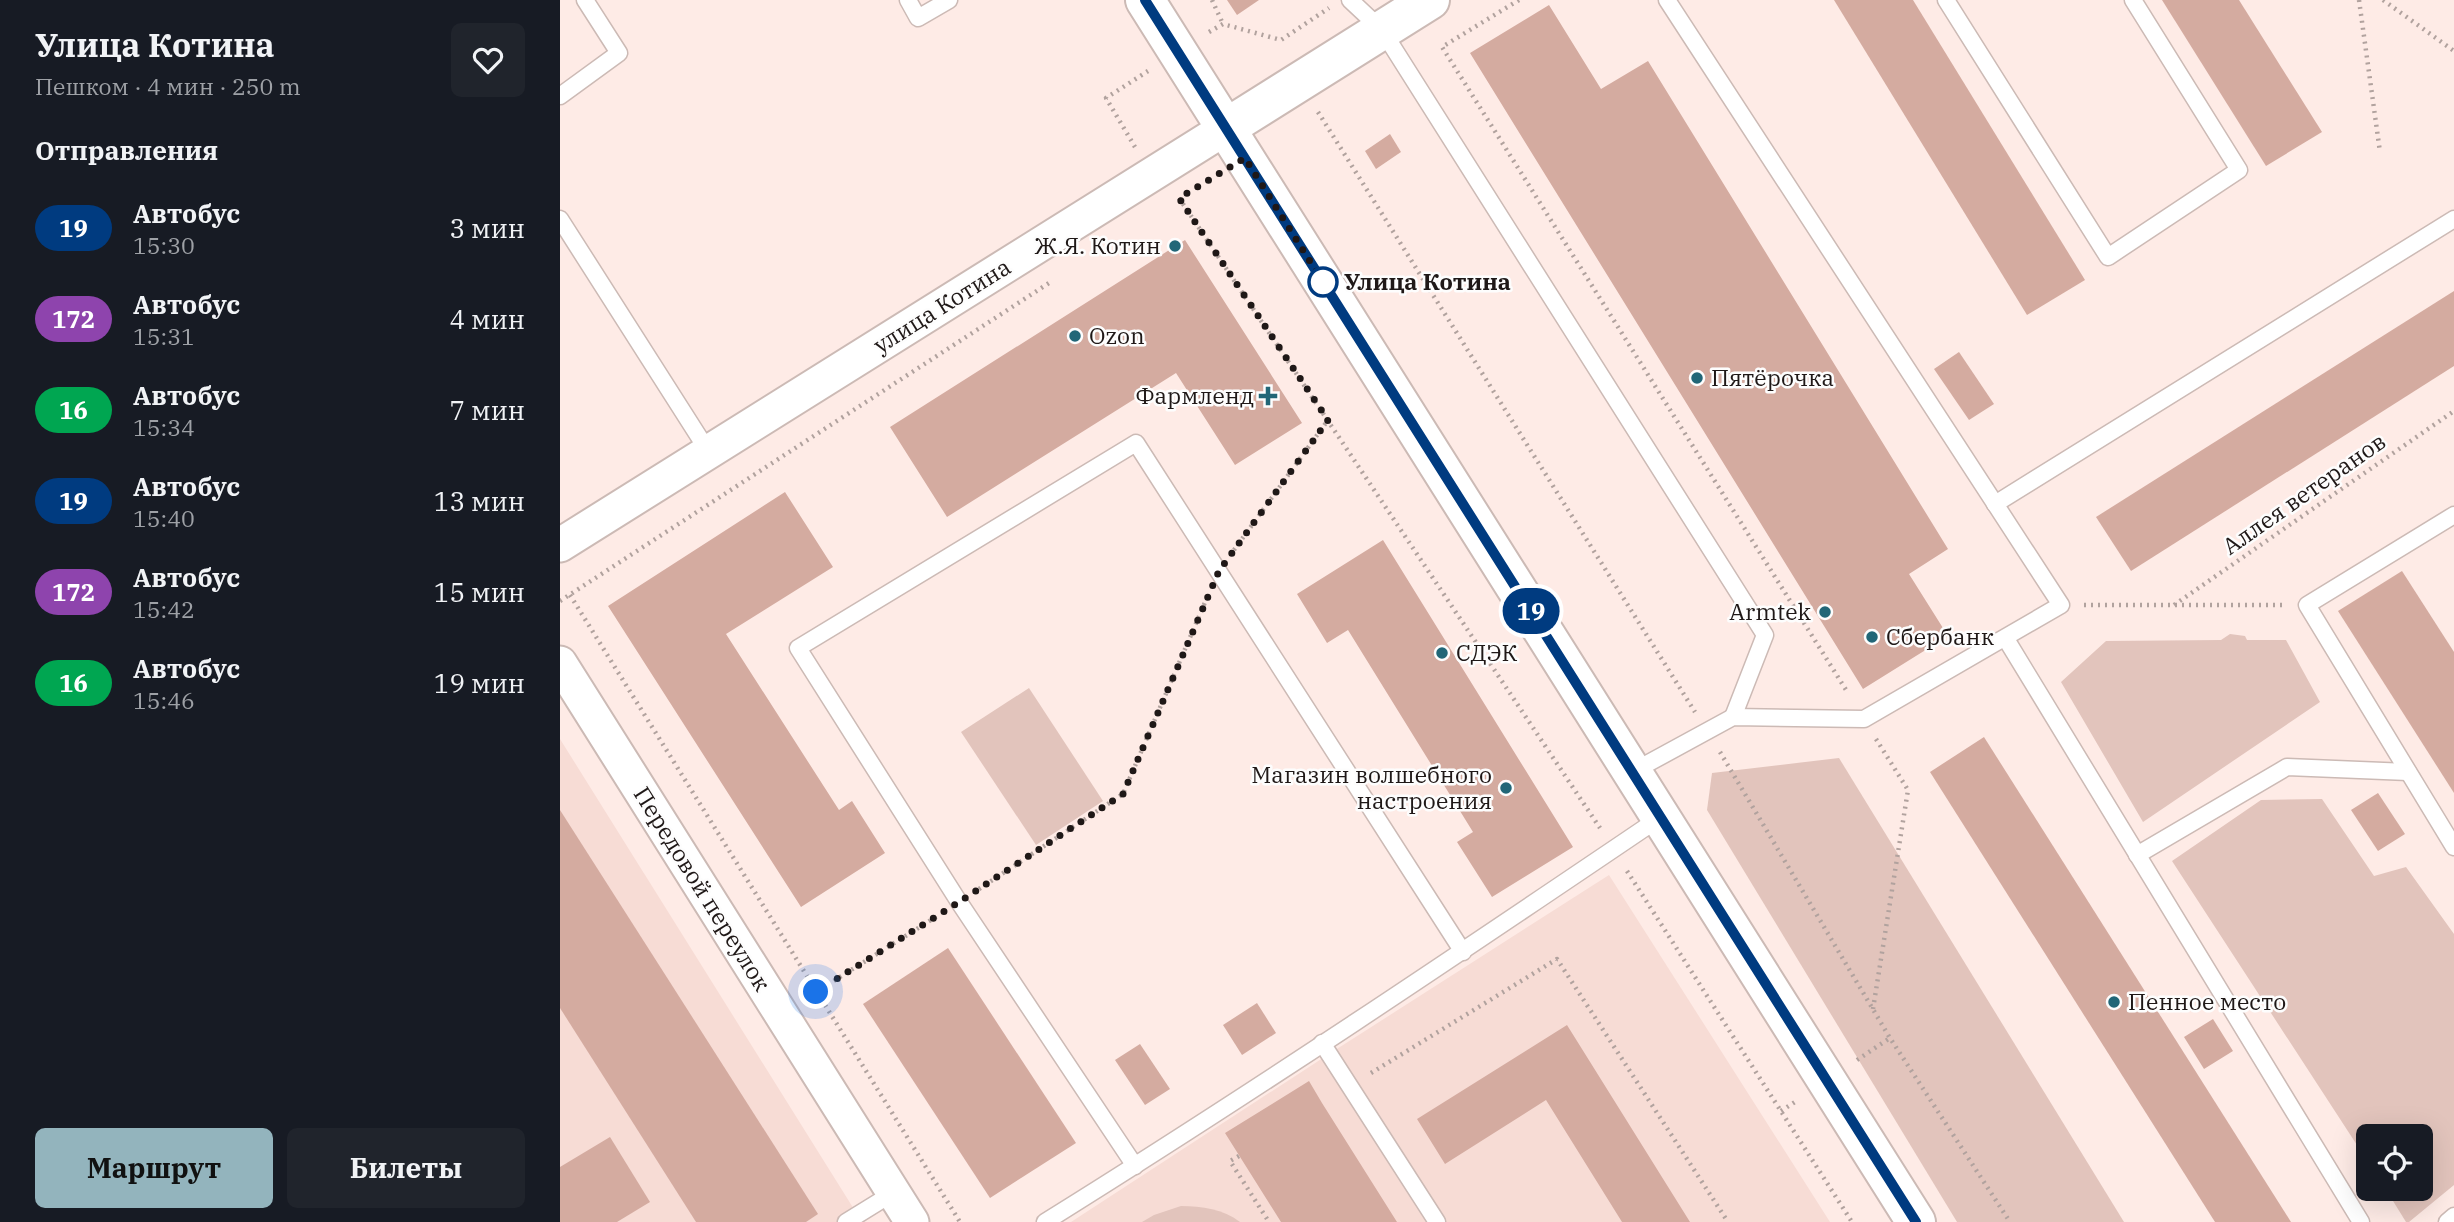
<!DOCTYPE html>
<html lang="ru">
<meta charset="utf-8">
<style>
:root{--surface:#171b24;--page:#20242c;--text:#f1f3f6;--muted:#9ea1a6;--accent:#93b4bd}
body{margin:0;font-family:"IBM Plex Serif",serif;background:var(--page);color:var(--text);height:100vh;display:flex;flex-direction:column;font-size:26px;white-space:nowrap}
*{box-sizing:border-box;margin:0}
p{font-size:23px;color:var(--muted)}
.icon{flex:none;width:38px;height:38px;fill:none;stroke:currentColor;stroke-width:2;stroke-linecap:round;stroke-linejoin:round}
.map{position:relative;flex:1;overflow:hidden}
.side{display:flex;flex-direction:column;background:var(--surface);width:560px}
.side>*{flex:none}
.badge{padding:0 14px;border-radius:23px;font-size:24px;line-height:46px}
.buttons{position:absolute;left:1796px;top:1124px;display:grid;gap:14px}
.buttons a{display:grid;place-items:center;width:77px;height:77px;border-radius:10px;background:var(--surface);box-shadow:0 7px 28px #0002;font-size:35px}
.you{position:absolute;width:35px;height:35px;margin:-18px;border:5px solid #fff;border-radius:50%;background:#1a73e8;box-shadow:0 0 0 10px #1a73e833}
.map>.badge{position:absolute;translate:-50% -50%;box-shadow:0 0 0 4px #fff}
h2{padding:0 35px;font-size:26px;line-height:63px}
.round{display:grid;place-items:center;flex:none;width:74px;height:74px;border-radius:10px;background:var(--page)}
.summary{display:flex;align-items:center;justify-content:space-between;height:119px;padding:0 35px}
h1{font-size:33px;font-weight:800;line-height:52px}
.cta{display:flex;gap:14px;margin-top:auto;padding:14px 35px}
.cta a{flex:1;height:80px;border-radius:10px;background:var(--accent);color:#111;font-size:28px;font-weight:800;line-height:80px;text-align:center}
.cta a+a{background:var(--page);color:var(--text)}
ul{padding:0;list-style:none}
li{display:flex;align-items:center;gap:21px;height:91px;padding:0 35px}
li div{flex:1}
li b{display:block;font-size:26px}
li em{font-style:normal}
li .badge{min-width:77px;font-weight:700;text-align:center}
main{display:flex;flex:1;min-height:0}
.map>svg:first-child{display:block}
.built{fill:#f7dcd5}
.green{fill:#e2c4bc}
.building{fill:#d4aba0}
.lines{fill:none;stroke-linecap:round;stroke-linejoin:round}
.service-casing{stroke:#ccbab5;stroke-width:19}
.minor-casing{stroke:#ccbab5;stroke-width:37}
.tertiary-casing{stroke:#ccbab5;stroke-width:42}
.secondary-casing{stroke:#ccbab5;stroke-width:42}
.path{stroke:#b1a29e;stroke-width:4.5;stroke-dasharray:2 5;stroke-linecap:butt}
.service{stroke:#fff;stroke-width:16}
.minor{stroke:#fff;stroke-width:33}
.tertiary{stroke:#fff;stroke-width:38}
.secondary{stroke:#fff;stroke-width:38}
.line-casing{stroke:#fff;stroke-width:16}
.line{stroke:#003b80;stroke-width:10}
.walk{stroke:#1f1817;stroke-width:7;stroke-dasharray:0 12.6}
.poi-dot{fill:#216677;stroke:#fdfdfd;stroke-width:2.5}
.stop-dot{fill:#fff;stroke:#003b80;stroke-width:3.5}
.labels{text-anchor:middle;stroke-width:5;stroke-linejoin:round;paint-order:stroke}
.poi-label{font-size:23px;fill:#1f1817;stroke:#fdfdfd;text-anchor:start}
.stop-label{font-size:23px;font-weight:bold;fill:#1f1817;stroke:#fdfdfd;text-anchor:start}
.street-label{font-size:23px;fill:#1f1817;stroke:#fdfdfd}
</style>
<main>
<section class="side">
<div class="summary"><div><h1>Улица Котина</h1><p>Пешком · 4 мин · 250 m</p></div><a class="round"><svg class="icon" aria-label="heart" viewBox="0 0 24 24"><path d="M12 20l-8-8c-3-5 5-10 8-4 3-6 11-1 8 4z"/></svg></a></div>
<h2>Отправления</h2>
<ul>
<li><span class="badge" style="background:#003b80;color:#fff">19</span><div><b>Автобус</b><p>15:30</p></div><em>3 мин</em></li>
<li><span class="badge" style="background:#8e44ad;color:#fff">172</span><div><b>Автобус</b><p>15:31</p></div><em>4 мин</em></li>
<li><span class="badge" style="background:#00a651;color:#fff">16</span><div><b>Автобус</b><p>15:34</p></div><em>7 мин</em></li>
<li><span class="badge" style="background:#003b80;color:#fff">19</span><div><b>Автобус</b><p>15:40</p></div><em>13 мин</em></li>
<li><span class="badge" style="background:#8e44ad;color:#fff">172</span><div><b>Автобус</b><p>15:42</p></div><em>15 мин</em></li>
<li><span class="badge" style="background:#00a651;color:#fff">16</span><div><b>Автобус</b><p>15:46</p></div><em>19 мин</em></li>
</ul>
<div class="cta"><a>Маршрут</a><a>Билеты</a></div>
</section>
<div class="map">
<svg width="1894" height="1222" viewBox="0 0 1894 1222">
<rect width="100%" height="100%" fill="#feebe6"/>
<g class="built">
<polygon points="0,739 302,1222 0,1222"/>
<polygon points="1049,875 1270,1222 511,1222 769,1054"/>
</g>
<g class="green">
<polygon points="1670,634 1685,636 1687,640 1726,640 1760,702 1583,822 1501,682 1546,641 1661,640"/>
<polygon points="469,688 543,801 476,845 401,732"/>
<polygon points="1279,758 1564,1222 1397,1222 1147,810 1152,773"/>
<polygon points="1762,799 1814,876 1846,867 1894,934 1894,1185 1849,1222 1846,1222 1825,1188 1860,1188 1860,1136 1808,1136 1808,1162 1612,861 1701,800"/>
<path d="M621,1206c21,0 42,3 59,16h-98l12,-7z"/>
</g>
<g class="building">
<polygon points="667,0 699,0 677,15"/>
<polygon points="1274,0 1353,0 1525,280 1467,315"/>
<polygon points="1602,0 1679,0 1762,132 1706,166"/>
<polygon points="989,5 1041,89 1088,61 1388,549 1349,574 1388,636 1303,689 910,53"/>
<polygon points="830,134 841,152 816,169 805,151"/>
<polygon points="625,240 742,423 675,465 616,373 387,517 330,427"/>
<polygon points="1894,291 1894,366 1571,571 1536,517"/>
<polygon points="1399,352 1434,404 1409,420 1374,369"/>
<polygon points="225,492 273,567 166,634 279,810 292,801 325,853 241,907 48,606"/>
<polygon points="823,540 1013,847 932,897 897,842 913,832 788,630 767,643 737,594"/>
<polygon points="1842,571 1894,652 1894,793 1778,611"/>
<polygon points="1424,737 1731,1222 1655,1222 1370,772"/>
<polygon points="1818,793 1845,834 1818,851 1791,810"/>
<polygon points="0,810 258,1214 246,1222 136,1222 0,1008"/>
<polygon points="388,948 516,1143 430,1198 303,1004"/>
<polygon points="697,1003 716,1033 682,1055 663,1025"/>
<polygon points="1653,1019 1673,1051 1644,1069 1624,1037"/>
<polygon points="1007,1025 1130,1222 1062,1222 986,1100 885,1164 857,1119"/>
<polygon points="580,1044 610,1089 585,1105 555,1060"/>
<polygon points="749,1081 762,1103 837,1222 721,1222 665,1133"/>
<polygon points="50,1137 90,1202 57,1222 0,1222 0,1167"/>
</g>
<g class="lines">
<g class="service-casing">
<g id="service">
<polyline points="348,0 358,18 389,0"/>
<polyline points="790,0 822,30 1205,635 1173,717"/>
<polyline points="1386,0 1548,257 1679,170 1573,0"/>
<polyline points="0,96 59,53 25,0"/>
<polyline points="0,219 148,451"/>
<polyline points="1435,504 1894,219"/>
<polyline points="1894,515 1747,605 1894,847"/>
<polyline points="1446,639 1801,1222"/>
<polyline points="1072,772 1173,717 1304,719 1501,605 1107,0"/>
<polyline points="1577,855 1727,767 1848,772"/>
<polyline points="762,1043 877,1222"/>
<polyline points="575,1166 399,902 238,648 576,443 903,952"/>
<polyline points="286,1222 333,1193"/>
<path d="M485,1222c209,-130 412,-267 616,-405"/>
<polyline points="1887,1222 1894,1216"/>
</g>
</g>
<g class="minor-casing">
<g id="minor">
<polyline points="0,545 666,128"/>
<polyline points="0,663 352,1222"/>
</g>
</g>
<g class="tertiary-casing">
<polyline id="tertiary" points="666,128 870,0"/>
</g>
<g class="secondary-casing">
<polyline id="secondary" points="585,0 1356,1222"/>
</g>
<g class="path">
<polyline points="652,0 663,24"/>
<polyline points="959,0 882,47 1288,693"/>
<polyline points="1799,0 1820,152"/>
<polyline points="1823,0 1894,51"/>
<polyline points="649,32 663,24 721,40 769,8"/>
<polyline points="758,112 1135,712"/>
<polyline points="575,147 546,98 588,71"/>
<polyline points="619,198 1040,828"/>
<polyline points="674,550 768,420"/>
<polyline points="10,595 400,1222"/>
<polyline points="0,601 489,283"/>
<polyline points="1524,605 1725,605"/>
<polyline points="1614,605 1894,411"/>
<polyline points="1160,752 1330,1038 1450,1222"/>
<polyline points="1067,871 1292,1222"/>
<polyline points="419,889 563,794 646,600"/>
<polyline points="256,992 379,915"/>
<polyline points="1313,1009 1348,790 1316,739"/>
<polyline points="1297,1060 1330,1038"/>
<polyline points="811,1073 997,959 1168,1222"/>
<polyline points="1221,1111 1238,1100"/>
<polyline points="679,1156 670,1161 709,1222"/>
</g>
<use href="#service" class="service"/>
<use href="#minor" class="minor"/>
<use href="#tertiary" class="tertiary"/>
<use href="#secondary" class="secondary"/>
</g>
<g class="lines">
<g class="line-casing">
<polyline id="line" points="585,0 1356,1222"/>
</g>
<use href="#line" class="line"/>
<polyline class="walk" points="256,992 399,902 563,794 659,571 768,420 619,198 685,158 763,282"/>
</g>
<g class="poi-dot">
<circle cx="615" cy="246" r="7"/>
<circle cx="515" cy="336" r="7"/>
<circle cx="1137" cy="378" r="7"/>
<path d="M704.5 385.5h7v7h7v7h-7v7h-7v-7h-7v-7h7z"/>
<circle cx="1265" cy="612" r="7"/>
<circle cx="1312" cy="637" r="7"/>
<circle cx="882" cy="653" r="7"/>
<circle cx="946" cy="788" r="7"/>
<circle cx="1554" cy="1002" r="7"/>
</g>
<circle class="stop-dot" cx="763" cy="282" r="14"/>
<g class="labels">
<g class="poi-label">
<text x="601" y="254" text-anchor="end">Ж.Я. Котин</text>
<text x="529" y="344">Ozon</text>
<text x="1151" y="386">Пятёрочка</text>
<text x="694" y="404" text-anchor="end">Фармленд</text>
<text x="1251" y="620" text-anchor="end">Armtek</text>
<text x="1326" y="645">Сбербанк</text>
<text x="896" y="661">СДЭК</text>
<text x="932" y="783" text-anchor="end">Магазин волшебного<tspan x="932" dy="26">настроения</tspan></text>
<text x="1568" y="1010">Пенное место</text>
</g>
<g class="stop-label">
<text x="784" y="290">Улица Котина</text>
</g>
<g class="street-label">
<text transform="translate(382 306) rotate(-32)" y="8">улица Котина</text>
<text transform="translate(1744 494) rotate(-35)" y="8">Аллея ветеранов</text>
<text transform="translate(142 889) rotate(58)" y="8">Передовой переулок</text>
</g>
</g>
</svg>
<div class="buttons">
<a><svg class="icon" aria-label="locate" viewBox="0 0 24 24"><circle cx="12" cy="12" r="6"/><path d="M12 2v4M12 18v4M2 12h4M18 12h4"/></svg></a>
</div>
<div class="you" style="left:256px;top:992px"></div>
<b class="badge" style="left:971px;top:611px;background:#003b80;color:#fff">19</b>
</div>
</main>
